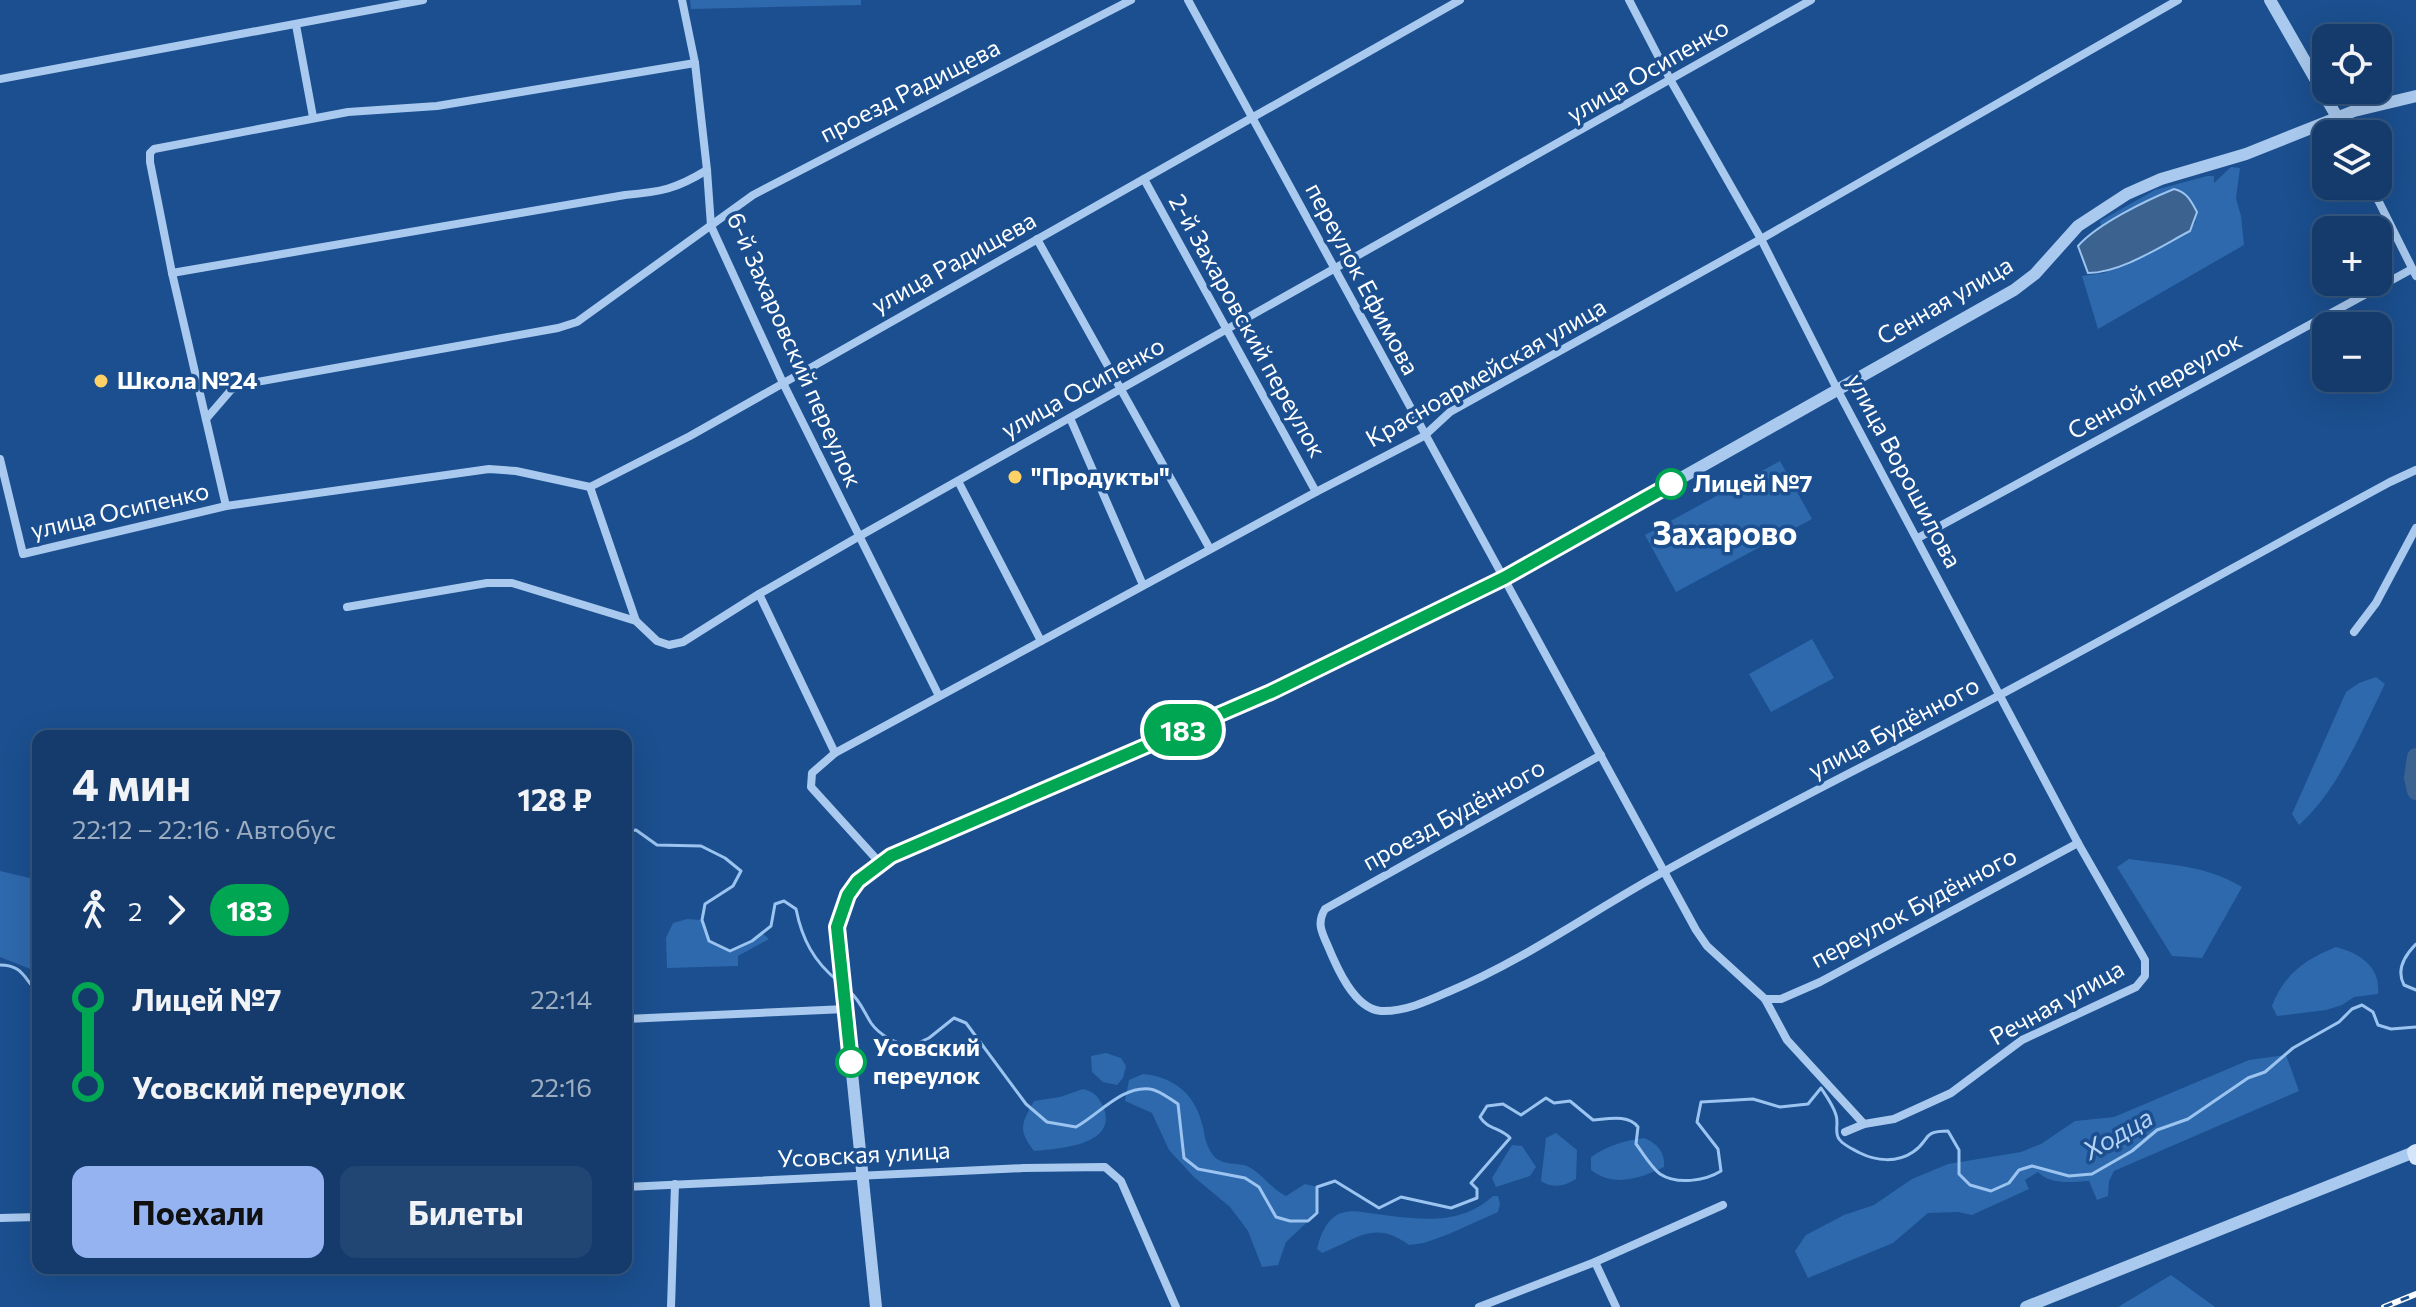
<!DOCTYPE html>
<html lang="ru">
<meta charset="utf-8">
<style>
:root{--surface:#143b6b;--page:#214673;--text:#f1f3f6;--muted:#9dadc1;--line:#33557e;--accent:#95b2f1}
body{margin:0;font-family:Commissioner,sans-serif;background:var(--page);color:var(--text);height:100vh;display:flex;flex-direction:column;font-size:30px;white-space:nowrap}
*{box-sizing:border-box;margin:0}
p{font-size:26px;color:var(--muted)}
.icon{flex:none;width:44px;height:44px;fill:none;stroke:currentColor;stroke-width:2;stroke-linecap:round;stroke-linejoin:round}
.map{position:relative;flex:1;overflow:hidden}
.side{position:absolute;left:32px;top:730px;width:600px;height:544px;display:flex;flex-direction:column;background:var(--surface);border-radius:16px;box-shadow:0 8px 32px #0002,0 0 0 2px var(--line)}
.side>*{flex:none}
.badge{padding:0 16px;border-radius:26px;font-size:28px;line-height:52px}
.controls{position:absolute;left:2312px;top:24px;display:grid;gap:16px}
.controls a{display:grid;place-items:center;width:80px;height:80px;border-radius:16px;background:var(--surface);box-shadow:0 8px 32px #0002,0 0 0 2px var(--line);font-size:40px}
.map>.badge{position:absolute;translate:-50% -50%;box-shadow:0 0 0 4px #fff}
.legs{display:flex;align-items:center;gap:12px;height:88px;padding:0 40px;font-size:26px}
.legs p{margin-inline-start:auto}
.head{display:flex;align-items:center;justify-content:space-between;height:136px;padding:0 40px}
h1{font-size:44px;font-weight:700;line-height:60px}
.button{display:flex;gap:16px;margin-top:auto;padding:16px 40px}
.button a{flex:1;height:92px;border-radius:16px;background:var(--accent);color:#111;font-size:32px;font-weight:700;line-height:92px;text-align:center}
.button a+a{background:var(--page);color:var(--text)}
ul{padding:0 40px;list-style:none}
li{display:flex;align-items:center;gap:28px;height:88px;font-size:30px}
li i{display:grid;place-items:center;width:12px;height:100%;margin:0 10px;background:currentColor}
li i::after{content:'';width:20px;height:20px;margin:-10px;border:6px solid;border-radius:50%;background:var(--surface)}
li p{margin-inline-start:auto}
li:first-child i{background:linear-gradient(#0000 50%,currentColor 0)}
li:last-child i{background:linear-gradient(currentColor 50%,#0000 0)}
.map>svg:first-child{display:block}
.green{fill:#2e69ad}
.water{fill:#3c6290;stroke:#9cc4f0;stroke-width:2}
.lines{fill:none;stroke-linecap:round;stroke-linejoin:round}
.stream{stroke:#9cc4f0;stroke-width:3}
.river{stroke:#3c6290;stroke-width:18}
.minor{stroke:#a9c9ee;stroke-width:8}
.tertiary{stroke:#a9c9ee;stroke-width:12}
.secondary{stroke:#d6e6fa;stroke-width:14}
.rail-casing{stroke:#fff;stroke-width:6}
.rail{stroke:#1b4f8f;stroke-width:3;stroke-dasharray:9;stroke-linecap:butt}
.line-1-casing{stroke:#fff;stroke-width:18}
.line-1{stroke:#00a651;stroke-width:12}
.poi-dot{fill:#ffd166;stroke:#1b4f8f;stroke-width:3}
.stop-1-dot{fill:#fff;stroke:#00a651;stroke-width:4}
.labels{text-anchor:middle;stroke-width:7;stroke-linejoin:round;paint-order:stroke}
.street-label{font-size:24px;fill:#fff;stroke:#1b4f8f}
.poi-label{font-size:24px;font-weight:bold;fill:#fff;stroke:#1b4f8f;text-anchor:start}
.stop-label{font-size:24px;font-weight:bold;fill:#fff;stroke:#1b4f8f;text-anchor:start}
.water-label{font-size:26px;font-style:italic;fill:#b5d3f5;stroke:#1b4f8f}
.district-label{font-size:32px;font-weight:bold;fill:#fff;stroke:#1b4f8f}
</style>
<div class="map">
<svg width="2416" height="1307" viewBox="0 0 2416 1307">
<rect width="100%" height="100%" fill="#1b4f8f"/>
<g class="green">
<polygon points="690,0 861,0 861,5 691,9"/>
<polygon points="2231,167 2240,168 2236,198 2241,216 2244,245 2098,329 2082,276 2104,273 2155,251 2190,231 2196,221 2174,189 2110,222 2101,226 2100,221 2155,190 2207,176 2214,176 2214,183"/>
<polygon points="1780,461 1812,519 1676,592 1645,535"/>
<polygon points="1812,639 1834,678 1771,712 1749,674"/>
<path d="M2376,677l9,7c-24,48 -46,105 -86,141l-7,-11 54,-122 13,-9z"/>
<path d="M2129,859c40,6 77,6 113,28l-40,71 -30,-2 -55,-89z"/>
<polygon points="0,871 38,880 38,972 0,957"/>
<polygon points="687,919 702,920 709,941 729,951 752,941 762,933 769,939 738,956 738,966 667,968 666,938 673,923"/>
<path d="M2336,947c23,6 45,19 42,47l-24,3 -12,8 -16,5 -49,6 -5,-10c12,-32 34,-47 64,-59z"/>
<polygon points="1106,1053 1121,1058 1126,1066 1123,1078 1117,1085 1103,1082 1092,1072 1091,1056"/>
<path d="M2286,1055l13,36 -185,80 -5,10 -1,15 -11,4 -8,-19c-18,1 -39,4 -51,-9l-13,8 4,9 -57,26 -14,-3 -30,1 -35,30 -85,35 -13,-27 11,-16 38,-20 30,-10 38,-26 36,-15 73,-12 20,-8 34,-23 39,-4 135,-57z"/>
<path d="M1143,1074c32,3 53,21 60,53 2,10 3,19 10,28 8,11 23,7 34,11 15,7 24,23 39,30l19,-12 12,3v26l-31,29 -8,23 -16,2 -14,-36 -18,-24 -36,-30 -25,-27 -17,-37 -27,-12 4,-21z"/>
<path d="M1083,1089c12,3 17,9 21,20 13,37 -48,40 -70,42 -17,-22 -12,-28 0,-50l26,-4z"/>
<path d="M1556,1133l21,17 -1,29c-11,7 -23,10 -35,2l5,-43z"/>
<path d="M1644,1138c14,6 21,14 20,29 -23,11 -50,21 -73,3v-13c18,-12 32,-16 53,-19z"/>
<polygon points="1512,1145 1522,1146 1536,1167 1530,1176 1496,1187 1492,1178"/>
<path d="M1493,1196h5l2,8 -2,8 -49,22 -25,9 -15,2c-36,-26 -52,-5 -87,8l-5,-4c4,-15 10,-33 28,-37 8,-2 22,1 31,2 42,5 83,13 117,-18z"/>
<polygon points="2171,1275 2215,1307 2118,1307"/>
</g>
<path class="water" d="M2174,189c13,3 17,12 23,23l-7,19c-29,15 -69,42 -102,42l-10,-27c19,-22 69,-46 96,-57z"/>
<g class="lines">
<g class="stream">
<path d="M626,832l10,-2 21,15 44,1 24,12 16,13 -8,15 -28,18 -3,16 7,21 21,10 22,-10 19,-15 4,-22 9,-3 12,8c6,30 18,53 42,72"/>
<path d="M2416,944c-11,11 -20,26 -12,41l12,5"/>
<path d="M0,965c24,0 24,15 38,27"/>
<path d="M849,991c11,9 15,21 22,32 9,13 24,19 38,24l20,-9 25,-20 12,5 60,81 21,18 29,5c22,-12 47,-42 74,-38 9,1 20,10 28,15l6,54 14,11 47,9 14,9 17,30 14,4h18l9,-8v-26l18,-6 44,27 22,-11 50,11 26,-10v-9l-6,-6 39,-45c-9,-10 -23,-9 -30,-21l7,-11 16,-2 18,11 25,-17 8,5 16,-2 23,19c15,-1 35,-6 45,7l-2,17c7,9 15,23 24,30 17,11 45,7 61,-3l-3,-22 -21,-27 4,-20 52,-3 27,8 28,-3 13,-16c6,9 12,17 15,27 3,9 -2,17 3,24 5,7 14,10 21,14 16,8 37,10 53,-1 18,-12 8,-21 35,-21l11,19v24l11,11 21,6 18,-8 10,-13 13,-4 37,10 23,-2 40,-23 25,-21 31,-11 60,-41 17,-6 28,-24 46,-26 13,-13 10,-4 11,7 5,13 13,4 25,-2"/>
</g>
<polyline class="river" points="2416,757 2413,778 2416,791"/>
<g class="minor">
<polyline points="682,0 695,63 707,170 711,226 783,383 939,696"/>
<polyline points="1188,0 1696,930 1707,946 1765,999 1787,1040 1864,1124"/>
<polyline points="1629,0 1671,81 1761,239 1837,389 2078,843 2145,960 2145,976 2136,987 2022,1040 1951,1093 1894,1119 1864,1124 1845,1132"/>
<polyline points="296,25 313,117"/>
<polyline points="0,79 423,0"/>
<polyline points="2337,117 2346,134"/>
<polyline points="1144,179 1316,492"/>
<polyline points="2371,186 2416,276"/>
<polyline points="1037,239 1210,549"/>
<path d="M172,273l453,-78c36,-3 51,-6 82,-25"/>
<polyline points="1070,418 1143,585"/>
<polyline points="206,419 231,390 240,385 558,328 577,322 753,195 1131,0"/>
<polyline points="0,459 23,554 226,506 489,469 516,471 590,487"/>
<polyline points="958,481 1041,641"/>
<polyline points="590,487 690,436 1460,0"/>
<polyline points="590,487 636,621"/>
<polyline points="226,506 172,273 150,162 150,153 154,149 348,112 437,106 695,63"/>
<polyline points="1918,538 2412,269"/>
<polyline points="759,594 835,753"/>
<polyline points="347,607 487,583 512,583 636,621 657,641 669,645 683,642 759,594 858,537 1811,0"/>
<polyline points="2354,632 2376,603 2416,528"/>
<path d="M1601,755l-276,154c-8,13 -4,22 2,35 9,22 27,65 54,67 23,1 47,-10 67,-19 77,-32 144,-81 217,-121 109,-61 222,-116 333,-175 131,-70 261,-143 392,-214l26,-12"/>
<polyline points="880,863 811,787 812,773 835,753 1316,492 1424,436 1450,412 1761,239 2178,0"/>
<polyline points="1765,999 1781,999 1820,982 2078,843"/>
<polyline points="626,1019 846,1009"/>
<polyline points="626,1187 1024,1168 1105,1167 1121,1181 1176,1307"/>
<polyline points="0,1218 38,1217"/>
<polyline points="1595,1262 1616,1307"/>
<polyline points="671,1307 675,1184"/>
<polyline points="1479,1307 1595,1262 1723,1205"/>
</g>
<g class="tertiary">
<polyline points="2270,0 2337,117"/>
<path d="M876,1307l-39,-380c11,-36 22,-51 54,-71l380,-164 233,-114 510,-288 21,-16 43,-48 49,-32 34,-15 85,-25 108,-43 62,-15"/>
<polyline points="2026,1307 2414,1152"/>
</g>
<polyline class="secondary" points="2416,1151 2414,1152 2416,1158"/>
<g class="rail-casing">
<polyline id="rail" points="2384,1307 2416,1294"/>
</g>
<use href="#rail" class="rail"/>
</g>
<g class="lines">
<g class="line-1-casing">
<polyline id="line-1" points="851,1062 837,927 848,895 858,881 891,856 1271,692 1504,578 1671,484"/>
</g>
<use href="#line-1" class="line-1"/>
</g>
<g class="poi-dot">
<circle cx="101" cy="381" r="8"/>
<circle cx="1015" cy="477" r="8"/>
</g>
<g class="stop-1-dot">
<circle cx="1671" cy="484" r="14"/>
<circle cx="851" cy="1062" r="14"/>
</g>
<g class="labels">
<g class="street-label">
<text transform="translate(1648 71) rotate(-30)" y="8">улица Осипенко</text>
<text transform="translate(910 91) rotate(-27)" y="8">проезд Радищева</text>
<text transform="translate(954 263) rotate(-29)" y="8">улица Радищева</text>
<text transform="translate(1362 279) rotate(62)" y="8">переулок Ефимова</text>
<text transform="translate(1945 301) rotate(-30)" y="8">Сенная улица</text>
<text transform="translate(1247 326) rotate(61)" y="8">2-й Захаровский переулок</text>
<text transform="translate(794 350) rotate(66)" y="8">6-й Захаровский переулок</text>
<text transform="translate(1486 373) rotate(-30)" y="8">Красноармейская улица</text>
<text transform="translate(2155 386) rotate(-29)" y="8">Сенной переулок</text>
<text transform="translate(1083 388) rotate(-29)" y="8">улица Осипенко</text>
<text transform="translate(1904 471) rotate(62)" y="8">улица Ворошилова</text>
<text transform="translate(120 511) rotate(-13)" y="8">улица Осипенко</text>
<text transform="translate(1894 728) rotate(-28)" y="8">улица Будённого</text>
<text transform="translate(1454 815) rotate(-29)" y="8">проезд Будённого</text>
<text transform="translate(1914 908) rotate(-28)" y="8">переулок Будённого</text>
<text transform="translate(2057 1003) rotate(-29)" y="8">Речная улица</text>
<text transform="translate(864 1155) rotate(-3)" y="8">Усовская улица</text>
</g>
<g class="poi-label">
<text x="117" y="389">Школа №24</text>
<text x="1031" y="485">"Продукты"</text>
</g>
<g class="stop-label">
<text x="1693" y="492">Лицей №7</text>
<text x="873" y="1056">Усовский<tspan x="873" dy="28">переулок</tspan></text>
</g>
<g class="water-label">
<text transform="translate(2118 1134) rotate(-30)" y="9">Ходца</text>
</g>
<g class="district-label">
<text x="1725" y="545">Захарово</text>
</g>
</g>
</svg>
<div class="controls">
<a><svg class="icon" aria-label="locate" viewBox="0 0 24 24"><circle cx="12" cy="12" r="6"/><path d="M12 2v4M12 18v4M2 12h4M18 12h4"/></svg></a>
<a><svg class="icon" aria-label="layers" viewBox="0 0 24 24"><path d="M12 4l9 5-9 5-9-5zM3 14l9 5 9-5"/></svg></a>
<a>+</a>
<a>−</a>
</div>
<b class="badge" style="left:1183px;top:730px;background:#00a651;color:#fff">183</b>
<section class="side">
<div class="head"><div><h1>4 мин</h1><p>22:12 – 22:16 · Автобус</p></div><b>128 ₽</b></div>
<div class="legs"><svg class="icon" aria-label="walk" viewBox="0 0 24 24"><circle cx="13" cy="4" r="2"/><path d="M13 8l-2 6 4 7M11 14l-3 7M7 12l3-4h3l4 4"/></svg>2<svg class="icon" aria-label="forward" viewBox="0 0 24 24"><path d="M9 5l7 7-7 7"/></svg><b class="badge" style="background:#00a651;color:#fff">183</b></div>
<ul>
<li><i style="color:#00a651"></i><b>Лицей №7</b><p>22:14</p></li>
<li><i style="color:#00a651"></i><b>Усовский переулок</b><p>22:16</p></li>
</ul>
<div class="button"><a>Поехали</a><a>Билеты</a></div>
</section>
</div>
